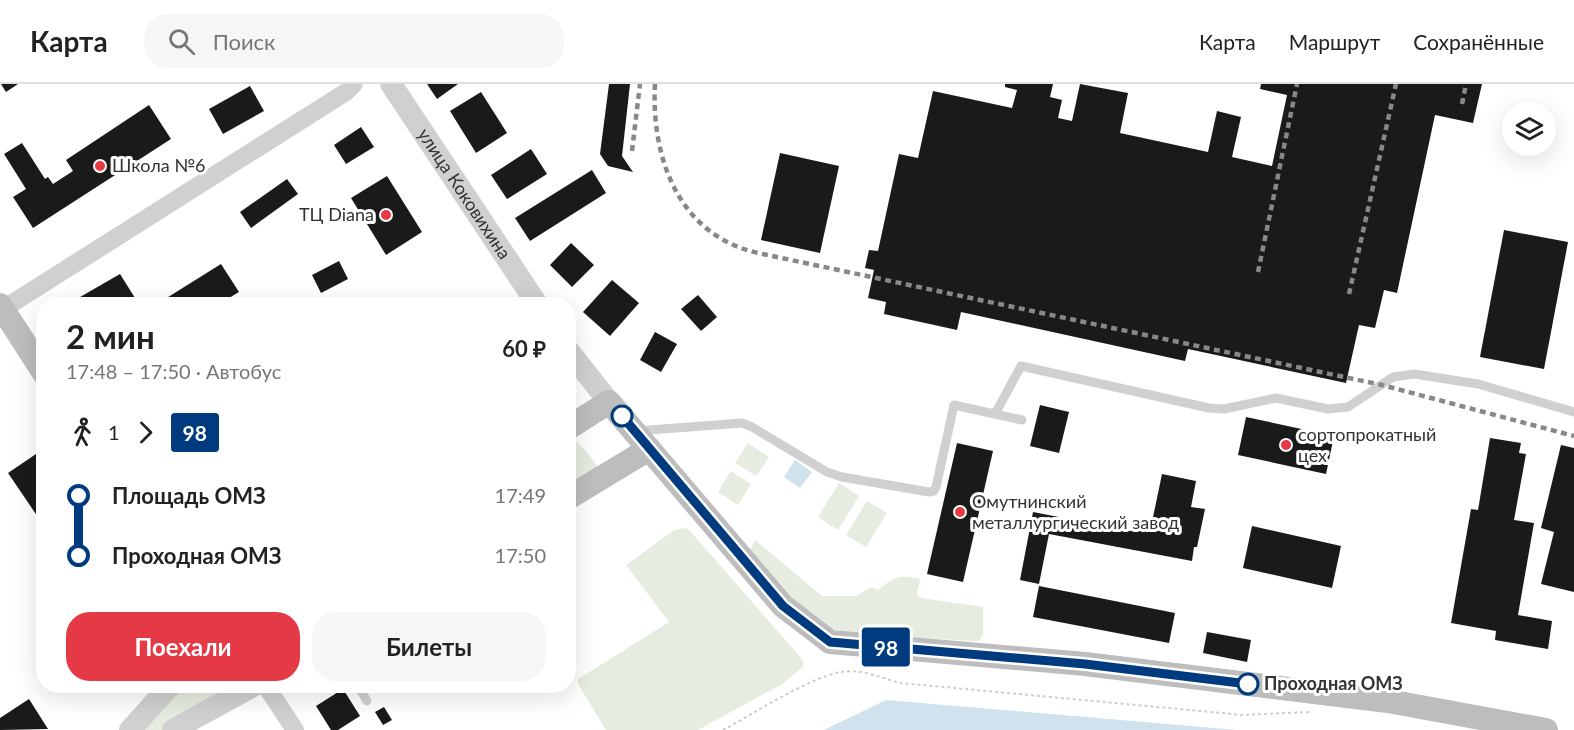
<!DOCTYPE html>
<html lang="ru">
<meta charset="utf-8">
<style>
:root{--surface:#fff;--page:#f6f6f6;--text:#222;--muted:#767676;--line:#e0e0e0;--accent:#e63946}
body{margin:0;font-family:Lato,sans-serif;background:var(--page);color:var(--text);height:100vh;display:flex;flex-direction:column;font-size:22px;white-space:nowrap}
*{box-sizing:border-box;margin:0}
p{font-size:20px;color:var(--muted)}
.icon{flex:none;width:33px;height:33px;fill:none;stroke:currentColor;stroke-width:2;stroke-linecap:round;stroke-linejoin:round}
.map{position:relative;flex:1;overflow:hidden}
.side{position:absolute;left:36px;top:213px;width:540px;height:396px;display:flex;flex-direction:column;background:var(--surface);border-radius:24px;box-shadow:0 6px 24px #0002}
.side>*{flex:none}
.badge{padding:0 12px;border-radius:4px;font-size:21px;line-height:39px}
.controls{position:absolute;left:1502px;top:18px;display:grid;gap:12px}
.controls a{display:grid;place-items:center;width:54px;height:54px;border-radius:50%;background:var(--surface);box-shadow:0 6px 24px #0002;font-size:30px}
.map>.badge{position:absolute;translate:-50% -50%;box-shadow:0 0 0 3px #fff}
.legs{display:flex;align-items:center;gap:9px;height:66px;padding:0 30px;font-size:20px}
.legs p{margin-inline-start:auto}
.summary{display:flex;align-items:center;justify-content:space-between;height:102px;padding:0 30px}
h1{font-size:33px;font-weight:700;line-height:45px}
.cta{display:flex;gap:12px;margin-top:auto;padding:12px 30px}
.cta a{flex:1;height:69px;border-radius:24px;background:var(--accent);color:#fff;font-size:24px;font-weight:700;line-height:69px;text-align:center}
.cta a+a{background:var(--page);color:var(--text)}
ul{padding:0 30px;list-style:none}
li{display:flex;align-items:center;gap:21px;height:60px;font-size:22px}
li i{display:grid;place-items:center;width:9px;height:100%;margin:0 8px;background:currentColor}
li i::after{content:'';width:15px;height:15px;margin:-8px;border:4px solid;border-radius:50%;background:var(--surface)}
li p{margin-inline-start:auto}
li:first-child i{background:linear-gradient(#0000 50%,currentColor 0)}
li:last-child i{background:linear-gradient(currentColor 50%,#0000 0)}
header{display:flex;align-items:center;gap:36px;box-sizing:border-box;height:84px;padding:0 30px;background:var(--surface);border-bottom:2px solid var(--line)}
header strong{font-size:28px}
nav{display:flex;gap:33px;margin-inline-start:auto;font-size:21px}
.search{width:420px;height:54px;background:var(--page);display:flex;align-items:center;gap:15px;box-sizing:border-box;padding:0 21px;border-radius:24px;color:var(--muted);font-size:22px}
.map>svg:first-child{display:block}
.green{fill:#e6ecdf}
.water{fill:#cfe2ee}
.building{fill:#1a1a1a}
.lines{fill:none;stroke-linecap:round;stroke-linejoin:round}
.path{stroke:#cdcdcd;stroke-width:2;stroke-dasharray:3 3;stroke-linecap:butt}
.service{stroke:#d0d0d0;stroke-width:9}
.minor{stroke:#d0d0d0;stroke-width:18}
.tertiary{stroke:#d0d0d0;stroke-width:22}
.secondary{stroke:#bdbdbd;stroke-width:24}
.rail{stroke:#888;stroke-width:4.5;stroke-dasharray:6 4.5;stroke-linecap:butt}
.line-1-casing{stroke:#fff;stroke-width:14}
.line-1{stroke:#003b80;stroke-width:9}
.poi-dot{fill:#e63946;stroke:#fff;stroke-width:2}
.stop-1-dot{fill:#fff;stroke:#003b80;stroke-width:3}
.labels{text-anchor:middle;stroke-width:6;stroke-linejoin:round;paint-order:stroke}
.poi-label{font-size:18px;fill:#333;stroke:#fff;text-anchor:start}
.street-label{font-size:18px;fill:#333;stroke:#fff}
.stop-label{font-size:18px;font-weight:bold;fill:#333;stroke:#fff;text-anchor:start}
</style>
<header>
<strong>Карта</strong>
<div class="search"><svg class="icon" aria-label="search" viewBox="0 0 24 24"><circle cx="10" cy="10" r="6"/><path d="M15 15l6 6"/></svg>Поиск</div>
<nav><a>Карта</a><a>Маршрут</a><a>Сохранённые</a></nav>
</header>
<div class="map">
<svg width="1574" height="646" viewBox="0 0 1574 646">
<rect width="100%" height="100%" fill="#fff"/>
<g class="green">
<polygon points="576,357 586,367 598,383 569,406 569,358"/>
<polygon points="748,359 769,373 756,392 735,379"/>
<polygon points="731,387 751,400 738,421 718,408"/>
<polygon points="839,399 859,412 838,446 818,433"/>
<polygon points="867,417 887,429 866,463 846,451"/>
<polygon points="682,444 688,445 698,456 801,574 803,578 803,583 782,600 698,646 606,646 578,600 578,595 669,538 626,481 673,447"/>
<path d="M755,456l67,56h34l15,-9 7,3c16,-13 21,-16 42,-11l-3,16 4,3 62,9v28l-4,6h-8l-122,-8 -22,-5 -26,-15 -51,-62z"/>
<polygon points="183,602 240,602 161,646 145,646"/>
</g>
<g class="water">
<polygon points="795,376 812,388 800,404 784,393"/>
<polygon points="886,616 1237,646 824,646"/>
</g>
<g class="building">
<polygon points="1,0 18,0 6,8"/>
<polygon points="427,0 458,0 437,15"/>
<polygon points="609,0 630,0 622,72 633,88 608,82 600,70"/>
<polygon points="1005,0 1053,0 1050,13 1062,16 1058,34 1072,37 1080,0 1128,9 1120,49 1208,68 1217,27 1241,33 1232,73 1272,82 1287,11 1260,5 1261,0 1482,0 1473,39 1435,31 1397,209 1384,206 1375,244 1359,241 1346,299 1188,265 1185,277 961,228 957,246 884,230 886,218 868,214 874,186 865,184 869,166 878,167 899,70 918,74 933,7 1012,24 1017,6 1005,3"/>
<polygon points="250,2 264,27 223,50 209,25"/>
<polygon points="481,8 507,49 476,69 450,27"/>
<polygon points="149,21 171,55 33,144 13,113 26,105 4,70 22,59 45,95 48,93 53,100 73,87 66,76"/>
<polygon points="361,43 374,63 346,80 334,61"/>
<polygon points="531,65 547,90 507,115 491,91"/>
<polygon points="780,69 839,82 820,169 761,156"/>
<polygon points="592,86 606,109 530,157 515,134"/>
<polygon points="387,92 422,148 386,171 351,114"/>
<polygon points="287,95 298,110 251,144 240,128"/>
<polygon points="1504,146 1568,158 1544,285 1480,273"/>
<polygon points="571,159 594,181 572,203 550,181"/>
<polygon points="339,177 348,195 321,209 312,191"/>
<polygon points="221,180 239,208 219,220 157,220"/>
<polygon points="120,190 135,214 124,220 68,220"/>
<polygon points="612,196 639,219 610,252 583,228"/>
<polygon points="698,211 717,233 701,247 681,225"/>
<polygon points="655,248 677,260 661,288 640,276"/>
<polygon points="1040,321 1069,328 1059,369 1030,362"/>
<polygon points="1246,333 1334,352 1326,390 1238,371"/>
<polygon points="1490,354 1521,359 1519,369 1526,370 1514,436 1534,439 1518,531 1552,537 1548,565 1495,556 1496,547 1451,539 1471,425 1478,426"/>
<polygon points="957,359 993,367 963,498 927,490"/>
<polygon points="1561,361 1574,364 1574,508 1541,500 1554,448 1541,444"/>
<polygon points="36,370 44,381 44,442 8,389"/>
<polygon points="1162,390 1196,397 1191,423 1205,425 1197,463 1194,463 1192,477 1049,450 1039,500 1020,496 1033,428 1136,448 1138,435 1152,438"/>
<polygon points="1252,442 1341,462 1332,504 1243,484"/>
<polygon points="1039,502 1175,529 1169,559 1033,533"/>
<polygon points="1207,548 1251,556 1247,578 1203,569"/>
<polygon points="343,605 360,632 338,646 331,646 316,622"/>
<polygon points="29,615 48,645 0,646 0,634"/>
<polygon points="384,623 392,636 383,641 375,628"/>
</g>
<g class="lines">
<path class="path" d="M723,646c32,-17 85,-52 118,-58 20,-4 42,7 60,11l342,32 66,-3"/>
<g class="service">
<polyline points="995,330 1021,282 1209,324 1224,325 1276,314 1328,325 1348,323 1393,293 1414,290 1478,300 1574,328"/>
<polyline points="636,347 742,339 752,343 827,388 842,393 929,408 934,407 936,403 954,321 1022,336"/>
<polyline points="358,602 367,617"/>
</g>
<g class="minor">
<polyline points="0,227 346,8 354,0"/>
<polyline points="266,602 295,646"/>
</g>
<g class="tertiary">
<path id="s1" d="M391,0l146,220"/>
<polyline points="568,266 609,318"/>
<polyline points="130,646 170,602"/>
<polyline points="173,646 253,602"/>
</g>
<g class="secondary">
<polyline points="0,221 44,289"/>
<polyline points="568,344 609,318 783,522 830,558 1085,580 1388,617 1546,646"/>
<polyline points="568,414 649,365"/>
</g>
<g class="rail">
<path d="M655,0c-4,73 23,151 103,169l624,132 192,51"/>
<polyline points="1462,20 1466,0"/>
<polyline points="632,67 640,0"/>
<polyline points="1258,188 1297,0"/>
<polyline points="1349,210 1396,0"/>
</g>
</g>
<g class="lines">
<g class="line-1-casing">
<polyline id="line-1" points="622,332 783,522 830,558 1085,580 1248,600"/>
</g>
<use href="#line-1" class="line-1"/>
</g>
<g class="poi-dot">
<circle cx="100" cy="82" r="6"/>
<circle cx="386" cy="131" r="6"/>
<circle cx="1286" cy="361" r="6"/>
<circle cx="960" cy="428" r="6"/>
</g>
<g class="stop-1-dot">
<circle cx="622" cy="332" r="10"/>
<circle cx="1248" cy="600" r="10"/>
</g>
<g class="labels">
<g class="poi-label">
<text x="112" y="88">Школа №6</text>
<text x="374" y="137" text-anchor="end">ТЦ Diana</text>
<text x="1298" y="357">сортопрокатный<tspan x="1298" dy="21">цех</tspan></text>
<text x="972" y="424">Омутнинский<tspan x="972" dy="21">металлургический завод</tspan></text>
</g>
<g class="street-label">
<text dy="6" stroke="none"><textPath href="#s1" startOffset="132">улица Коковихина</textPath></text>
</g>
<g class="stop-label">
<text x="1264" y="606">Проходная ОМЗ</text>
</g>
</g>
</svg>
<div class="controls">
<a><svg class="icon" aria-label="layers" viewBox="0 0 24 24"><path d="M12 4l9 5-9 5-9-5zM3 14l9 5 9-5"/></svg></a>
</div>
<b class="badge" style="left:886px;top:563px;background:#003b80;color:#fff">98</b>
<section class="side">
<div class="summary"><div><h1>2 мин</h1><p>17:48 – 17:50 · Автобус</p></div><b>60 ₽</b></div>
<div class="legs"><svg class="icon" aria-label="walk" viewBox="0 0 24 24"><circle cx="13" cy="4" r="2"/><path d="M13 8l-2 6 4 7M11 14l-3 7M7 12l3-4h3l4 4"/></svg>1<svg class="icon" aria-label="forward" viewBox="0 0 24 24"><path d="M9 5l7 7-7 7"/></svg><b class="badge" style="background:#003b80;color:#fff">98</b></div>
<ul>
<li><i style="color:#003b80"></i><b>Площадь ОМЗ</b><p>17:49</p></li>
<li><i style="color:#003b80"></i><b>Проходная ОМЗ</b><p>17:50</p></li>
</ul>
<div class="cta"><a>Поехали</a><a>Билеты</a></div>
</section>
</div>
